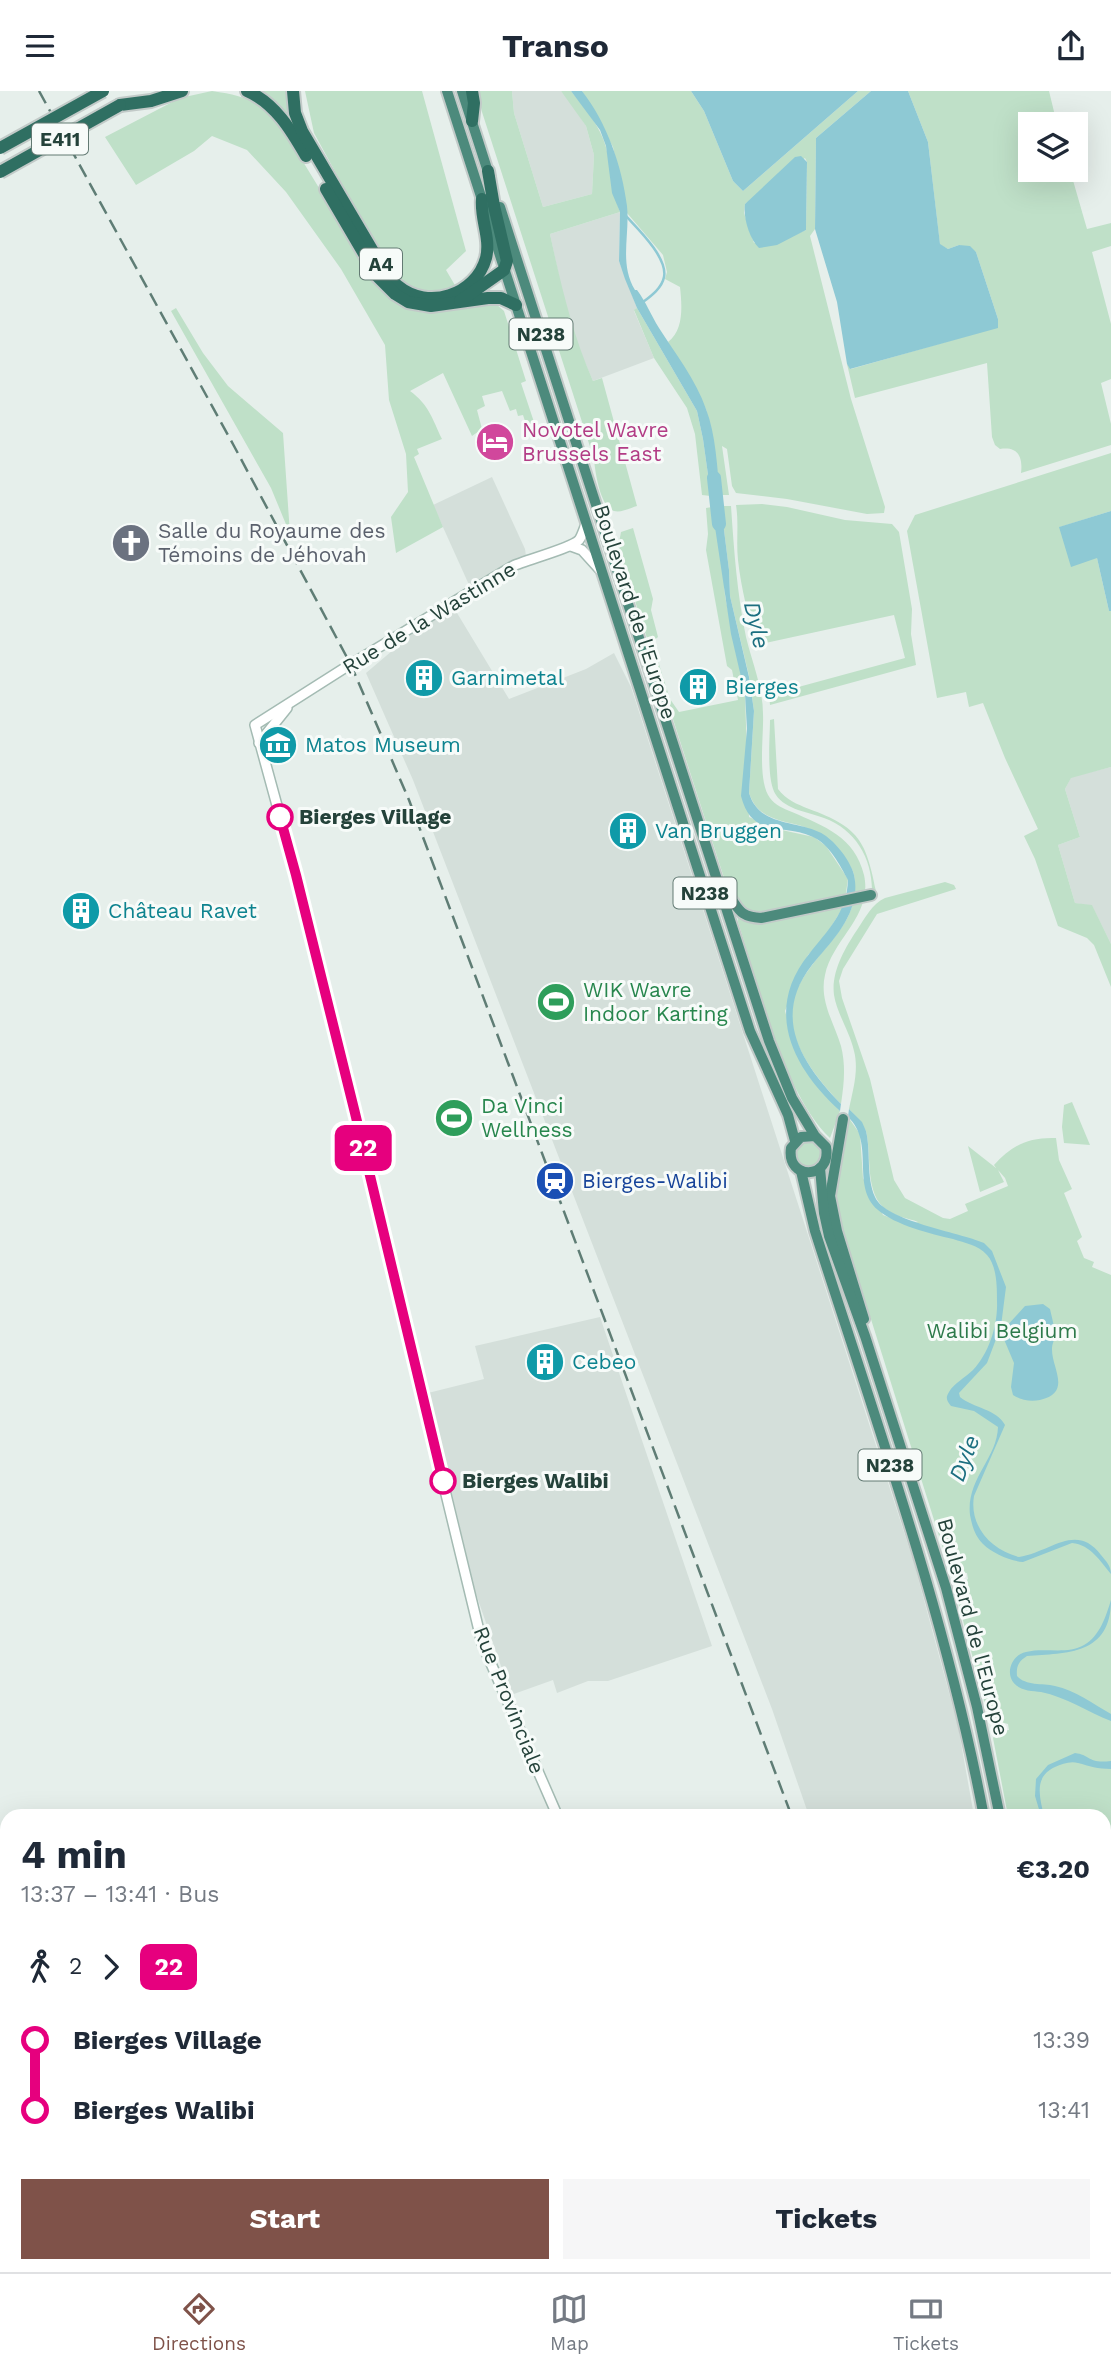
<!DOCTYPE html>
<meta charset="utf-8">
<style>
:root{--surface:#fff;--page:#f6f6f7;--text:#1f2937;--muted:#747a83;--line:#e0e1e3;--accent:#7f5249}
body{margin:0;font-family:"Work Sans",sans-serif;background:var(--page);color:var(--text);height:100vh;display:flex;flex-direction:column;font-size:26px;white-space:nowrap}
*{box-sizing:border-box;margin:0}
p{font-size:23px;color:var(--muted)}
.icon{flex:none;width:38px;height:38px;fill:none;stroke:currentColor;stroke-width:2;stroke-linecap:round;stroke-linejoin:round}
.map{position:relative;flex:1;overflow:hidden}
.sheet{position:absolute;left:0px;top:1718px;width:1111px;height:464px;display:flex;flex-direction:column;background:var(--surface);border-radius:21px 21px 0 0;box-shadow:0 7px 28px #0002}
.sheet>*{flex:none}
.badge{padding:0 14px;border-radius:10px;font-size:24px;line-height:46px}
.fabs{position:absolute;left:1018px;top:21px;display:grid;gap:14px}
.fabs a{display:grid;place-items:center;width:70px;height:70px;border-radius:0px;background:var(--surface);box-shadow:0 7px 28px #0002;font-size:35px}
.map>.badge{position:absolute;translate:-50% -50%;box-shadow:0 0 0 4px #fff}
.legs{display:flex;align-items:center;gap:10px;height:77px;padding:0 21px;font-size:23px}
.legs p{margin-inline-start:auto}
.headline{display:flex;align-items:center;justify-content:space-between;height:119px;padding:0 21px}
h1{font-size:38px;font-weight:700;line-height:52px}
.cta{display:flex;gap:14px;margin-top:auto;padding:14px 21px}
.cta a{flex:1;height:80px;border-radius:0px;background:var(--accent);color:#fff;font-size:28px;font-weight:700;line-height:80px;text-align:center}
.cta a+a{background:var(--page);color:var(--text)}
ul{padding:0 21px;list-style:none}
li{display:flex;align-items:center;gap:24px;height:70px;font-size:26px}
li i{display:grid;place-items:center;width:10px;height:100%;margin:0 9px;background:currentColor}
li i::after{content:'';width:18px;height:18px;margin:-9px;border:5px solid;border-radius:50%;background:var(--surface)}
li p{margin-inline-start:auto}
li:first-child i{background:linear-gradient(#0000 50%,currentColor 0)}
li:last-child i{background:linear-gradient(currentColor 50%,#0000 0)}
header{display:flex;justify-content:space-between;align-items:center;height:91px;padding:0 21px;background:var(--surface);font-size:32px;font-weight:700}
.tabs{display:flex;justify-content:space-around;align-items:center;height:98px;border-top:2px solid var(--line);background:var(--surface);font-size:19px;color:var(--muted)}
.tabs a{display:grid;justify-items:center;gap:4px}
.tabs .current{color:var(--accent)}
.map>svg:first-child{display:block}
.built{fill:#d4dfda}
.green{fill:#bfe0c8;fill-rule:evenodd}
.water{fill:#8ec9d4}
.lines{fill:none;stroke-linecap:round;stroke-linejoin:round}
.stream{stroke:#8ec9d4;stroke-width:2.5}
.river{stroke:#8ec9d4;stroke-width:14}
.secondary-casing{stroke:#a4bbb3;stroke-width:12}
.trunk-casing{stroke:#c2cac8;stroke-width:14}
.motorway-casing{stroke:#c2cac8;stroke-width:16}
.secondary{stroke:#fff;stroke-width:9}
.trunk{stroke:#4c8a7c;stroke-width:10}
.motorway{stroke:#2f6f62;stroke-width:12}
.rail{stroke:#5f7d75;stroke-width:2.5;stroke-dasharray:14 7;stroke-linecap:butt}
.motorway-bridge-casing{stroke:#c2cac8;stroke-width:16;stroke-linecap:butt}
.motorway-bridge{stroke:#2f6f62;stroke-width:12}
.line-1-casing{stroke:#fff;stroke-width:16}
.line-1{stroke:#e6007e;stroke-width:10}
.stop-1-dot{fill:#fff;stroke:#e6007e;stroke-width:3.5}
.labels{text-anchor:middle;stroke-width:6;stroke-linejoin:round;paint-order:stroke}
.shield{fill:#f7fbf9;stroke:#637a73;stroke-width:2}
.shield-label{font-size:19px;font-weight:bold;fill:#24423a}
.hotel-label{font-size:21px;fill:#b23c85;stroke:#f7fbf9;text-anchor:start}
.worship-label{font-size:21px;fill:#5b616d;stroke:#f7fbf9;text-anchor:start}
.street-label{font-size:21px;fill:#24423a;stroke:#f7fbf9}
.culture-label{font-size:21px;fill:#0d838f;stroke:#f7fbf9;text-anchor:start}
.stop-label{font-size:21px;font-weight:bold;fill:#24423a;stroke:#f7fbf9;text-anchor:start}
.leisure-label{font-size:21px;fill:#27864d;stroke:#f7fbf9;text-anchor:start}
.transit-label{font-size:21px;fill:#164399;stroke:#f7fbf9;text-anchor:start}
.park-label{font-size:21px;fill:#2d7a4b;stroke:#f7fbf9}
.water-label{font-size:23px;font-style:italic;fill:#1c6f80;stroke:#f7fbf9}
</style>
<header><svg class="icon" aria-label="menu" viewBox="0 0 24 24"><path d="M4 6h16M4 12h16M4 18h16"/></svg>Transo<svg class="icon" aria-label="share" viewBox="0 0 24 24"><path d="M12 15V3M7 8l5-5 5 5M5 13v7h14v-7"/></svg></header>
<div class="map">
<svg width="1111" height="2181" viewBox="0 0 1111 2181">
<rect width="100%" height="100%" fill="#e6efeb"/>
<g class="built">
<polygon points="512,0 561,0 570,10 586,35 594,64 592,103 543,116 514,22"/>
<polygon points="620,121 619,170 637,217 634,220 654,267 593,290 579,258 563,205 550,143"/>
<polygon points="492,386 525,458 526,465 470,496 433,414"/>
<polygon points="454,517 509,608 586,578 614,562 631,596 914,1472 958,1635 974,1725 809,1725 772,1618 413,689 366,582 419,537"/>
<polygon points="1111,676 1111,853 1092,815 1075,812 1058,754 1080,746 1065,698 1071,686"/>
<polygon points="600,1226 712,1555 608,1590 588,1590 557,1602 553,1589 511,1604 475,1500 428,1302 484,1288 475,1255"/>
</g>
<g class="green">
<path d="M212,0c34,5 43,9 68,33l94,154 32,29 18,6 71,-10 9,8 22,70 -5,2 17,51 -8,2 -7,-21 -5,1 -2,-7 -6,2 -8,-20 -20,5 3,10 -8,4 5,19 -10,7 -29,-63 -33,18c19,14 22,27 32,48l-25,10 2,5 -5,3 29,70 -47,26 -5,-36 17,-25 -2,-38 -17,-54 -4,-55 -44,-76 -55,-77 -39,-42 -35,-14 -18,15 -58,34 -31,-48 75,-39z"/>
<polygon points="261,0 288,0 294,35 278,15"/>
<polygon points="305,0 422,0 466,160 446,179 456,196 447,200 423,201 401,190 383,168 314,42"/>
<path d="M477,0h35l2,22 29,94 49,-13 2,-39 -8,-29 -25,-35h10c14,17 29,35 35,56 6,24 5,41 14,65l-70,22c11,51 22,99 43,147l9,-3 35,128c-7,2 -16,7 -23,5 -14,-4 -19,-40 -20,-52l-112,-347z"/>
<path d="M582,0h109l13,20 29,70 10,10 115,-100h13l-55,47 -1,91 -5,7 41,163 34,108 -1,6 -17,1 -80,-15 -51,-6 -4,-7 -5,-37 -5,-3 7,49h-9l-7,-56 -7,-30 -38,-67c16,-12 14,-36 12,-55l-15,-8 2,-7 -4,-17 -36,-42 -14,-66zM805,67l2,4 -1,68 -12,5 -40,8 -10,-30 1,-9z"/>
<path d="M908,0h141l8,33h-26v46h39l17,59 24,-6v23l-19,6 19,72v55l-10,4 10,41v21l-90,28c2,-16 -3,-27 -21,-24l-5,-4 -3,-8 -5,-74 -132,35 -8,-34 4,5 147,-42v-8l-22,-67 -17,-7 -11,4 -8,-4 -12,-103z"/>
<polygon points="176,217 203,262 228,295 283,342 290,443 271,397 171,220"/>
<polygon points="637,217 697,320 703,348 711,405 702,404 695,343 687,317 654,267 634,219"/>
<polygon points="1111,362 1111,420 1060,436 1097,467 1109,520 1111,520 1111,676 1071,687 1065,698 1080,746 1058,754 1075,812 1092,814 1111,853 1111,896 1094,854 1087,847 1058,835 1035,768 1024,745 1038,738 1005,667 983,612 969,616 966,601 937,607 907,440 915,424"/>
<path d="M762,413l25,3 58,13 47,4 7,8 13,77 -1,25 5,31 -146,40 -1,-10 136,-37 -11,-43 -138,30c-7,-28 -15,-56 -18,-85 -2,-19 1,-36 -2,-55z"/>
<path d="M721,415h10c3,44 6,87 15,131 6,25 17,51 17,77 1,21 -6,67 7,84 5,7 14,11 22,14 32,14 63,25 72,63 9,41 -31,63 -39,100 -6,25 9,48 16,71 5,20 3,38 0,58 -22,-23 -55,-62 -49,-97 2,-19 16,-37 28,-52 14,-17 32,-36 34,-59 1,-9 2,-18 -2,-27 -3,-7 -40,-39 -47,-42 -24,-7 -47,-7 -56,-34l5,-82 -5,-35 -19,-80 -1,-26z"/>
<path d="M712,416l11,63 2,26 20,98 4,123 28,12 37,8 12,9 22,33 -4,27 -20,32 -16,17 -23,56 13,45 13,23 29,32 -10,27c-46,-43 -72,-154 -92,-216l-2,-19 -11,-22 -107,-333 3,-16 12,-4 20,71 -2,11 7,27 -6,5 18,57 9,13 59,-12 -6,-30 -5,-4 -21,-116 2,-16 -2,-26z"/>
<path d="M774,628l4,70c8,11 19,15 31,20 50,18 57,32 67,82l-4,-1c0,-32 -17,-61 -48,-72 -15,-6 -38,-8 -48,-23 -10,-14 -6,-58 -6,-75z"/>
<path d="M945,791l9,3 2,4 -79,25 -34,55 -4,12 3,17 28,81 24,101 11,18 38,20 7,1 18,-8 -3,-7 43,-18 -3,-8 -7,-8 6,12 -24,10 -12,-46 28,22 -2,-3c18,-20 35,-28 62,-27l3,22 13,29 -8,4 18,44 -5,4 7,17 10,4 -2,5 19,8v847l-7,-11v-294l-96,-1 -15,-78 5,-7 11,-1 -1,-6 -19,-5 -33,-125 1,-6 11,-9 -1,-6 -16,1 -114,-363 -3,-13 14,-81 12,17 3,44 20,37 26,10 9,-3c-10,-4 -22,-5 -31,-12 -23,-15 -15,-55 -21,-79l-5,-9 -12,-13c4,-19 10,-39 5,-58 -4,-19 -17,-37 -20,-56 -3,-23 11,-47 23,-65 8,-12 15,-26 28,-32z"/>
<polygon points="1072,1011 1090,1054 1064,1052 1062,1036 1064,1014"/>
<circle cx="808" cy="1063" r="13"/>
<polygon points="1104,2076 1111,2085 1111,2181 987,2181 985,2175 1104,2175"/>
</g>
<g class="water">
<path d="M571,0h11c25,32 40,75 45,115 3,29 -8,58 8,84h2c9,12 14,25 22,38 16,25 37,52 47,81 10,26 11,58 14,86l-9,1 -8,-57 -6,-28 -60,-103 -12,-29 -6,-18 1,-49 -8,-19 -6,-47 -6,-16z"/>
<polygon points="691,0 858,0 743,100 733,90 704,20"/>
<polygon points="871,0 908,0 928,51 940,153 948,158 959,154 970,155 976,161 998,228 998,237 850,278 847,273 837,211 815,138 816,47"/>
<path d="M801,65l6,6 -1,68 -29,15 -18,3c-10,-10 -16,-31 -14,-44l50,-47z"/>
<path d="M721,415l8,64 1,26 19,81 5,34 -5,82c10,33 44,27 70,39 12,5 27,23 32,35 4,7 5,18 4,26 -3,29 -25,50 -43,72 -41,52 -10,99 29,139l-1,7c-47,-43 -77,-100 -31,-157 19,-24 38,-42 39,-74 -8,-15 -19,-36 -35,-43 -30,-14 -61,2 -72,-41l6,-67 -2,-35 -14,-60 -19,-127z"/>
<polygon points="1111,420 1111,520 1109,520 1097,467 1071,476 1059,436"/>
<path d="M849,1018l13,13 4,9c5,21 0,46 9,66 10,24 84,35 109,46l8,8 14,36 -5,39 -14,37 -28,30 1,4c13,11 37,12 45,28l-31,71c-5,30 17,54 45,61 32,-5 57,-35 82,-2 5,6 10,11 10,19 -11,-13 -20,-29 -39,-31l-49,19c-13,-1 -31,-9 -40,-18 -8,-8 -11,-18 -13,-29 -4,-36 27,-56 28,-88l-24,-16 -23,-5c-4,-5 -6,-8 -2,-14 5,-9 16,-14 24,-22 16,-17 25,-45 24,-69 0,-14 0,-35 -10,-46 -9,-10 -22,-12 -34,-16 -22,-5 -58,-14 -75,-29 -28,-24 -2,-67 -30,-93z"/>
<path d="M1043,1213l7,5c2,9 5,19 5,28 -1,4 -3,7 -3,11 -1,20 21,44 -12,52 -10,2 -19,0 -27,-5l-2,-8 3,-24 -11,-26 2,-9 20,-22z"/>
<path d="M1111,1509c0,55 -44,53 -84,56 -8,5 -11,10 -10,20 9,10 25,7 38,10 20,4 38,18 56,28v7c-23,-9 -45,-24 -70,-29 -8,-1 -19,-1 -25,-7 -12,-10 -5,-30 10,-33 18,-5 41,3 58,-7 16,-9 22,-29 27,-45z"/>
<path d="M1075,1662c16,2 13,11 36,8v8c-13,0 -22,-3 -33,-6 -8,-2 -16,1 -23,4 -22,10 -15,31 -11,49h-3l-6,-20 1,-17 12,-14z"/>
</g>
<g class="lines">
<path class="stream" d="M626,125c12,13 42,42 38,61 -2,11 -13,19 -21,25"/>
<polyline class="river" points="714,387 719,433"/>
<g class="secondary-casing">
<g id="secondary">
<polyline points="571,455 582,459 601,480"/>
<polyline points="259,652 287,617"/>
<path d="M558,1726l-76,-174 -186,-768 -41,-150 88,-56 170,-103c13,-6 59,-18 66,-26 3,-4 5,-11 7,-16"/>
<polyline points="759,2175 762,2181"/>
</g>
</g>
<g class="trunk-casing">
<g id="trunk">
<polyline points="447,0 750,940 788,1024 795,1050"/>
<polyline points="462,0 490,87"/>
<path d="M500,116l269,834 23,57 23,38 11,11c6,33 -40,34 -35,1l10,-11 14,-1"/>
<path d="M724,800c15,13 11,26 37,27l110,-23"/>
<polyline points="843,1028 830,1105 837,1140 864,1228"/>
<polyline points="820,1077 824,1122 829,1145 865,1245 946,1497 977,1616 1000,1726"/>
<path d="M801,1080l14,60c62,194 131,385 169,586"/>
<polyline points="1104,2036 1111,2046"/>
<polyline points="1104,2059 1111,2070"/>
</g>
</g>
<g class="motorway-casing">
<g id="motorway">
<path d="M247,0c28,12 44,39 59,65"/>
<path d="M293,0l2,22 7,18 82,139c4,5 9,12 14,16 30,25 78,9 88,-28 5,-20 -6,-39 -4,-59"/>
<polyline points="472,0 474,12 472,30"/>
<polyline points="120,14 151,10 182,0"/>
<polyline points="326,98 377,185 395,203 408,211 431,215 488,207 501,207 516,214"/>
<polyline points="460,210 504,179 507,170 494,115 488,80"/>
</g>
</g>
<use href="#secondary" class="secondary"/>
<use href="#trunk" class="trunk"/>
<use href="#motorway" class="motorway"/>
<g class="rail">
<polyline points="39,0 234,355 351,574 409,709 792,1726"/>
<polyline points="980,2175 983,2181"/>
</g>
<g class="motorway-bridge-casing">
<g id="motorway-bridge">
<polyline points="0,57 103,0"/>
<polyline points="0,81 120,14"/>
</g>
</g>
<use href="#motorway-bridge" class="motorway-bridge"/>
</g>
<g class="lines">
<g class="line-1-casing">
<polyline id="line-1" points="280,726 296,784 355,1022 443,1390"/>
</g>
<use href="#line-1" class="line-1"/>
</g>
<defs>
<g id="hotel-disc" transform="scale(2.0125)"><circle r="9.5" fill="#d1479c" stroke="#f7fbf9"/><path d="M-6-4.5h1.5V1H6V5H4.5V3h-9V5H-6ZM-4 0a1.8 1.8 0 1 1 3.6 0ZM.5 0V-2.5h3Q6-2.5 6 0Z" fill="#fff"/></g>
<g id="church-disc" transform="scale(2.0125)"><circle r="9.5" fill="#6b7280" stroke="#f7fbf9"/><path d="M-1.2-6h2.4v3.5h3.3v2.4h-3.3V6h-2.4V-.1h-3.3v-2.4h3.3Z" fill="#fff"/></g>
<g id="building-disc" transform="scale(2.0125)"><circle r="9.5" fill="#0f9aa8" stroke="#f7fbf9"/><path d="M-4-6H4V6H1V3H-1V6H-4ZM-2.5-4.3h1.7v1.8h-1.7ZM.8-4.3h1.7v1.8H.8ZM-2.5-1h1.7V.8h-1.7ZM.8-1h1.7V.8H.8Z" fill="#fff"/></g>
<g id="museum-disc" transform="scale(2.0125)"><circle r="9.5" fill="#0f9aa8" stroke="#f7fbf9"/><path d="M0-6L6-3V-2H-6V-3ZM-5-1h2V3h-2ZM-1-1h2V3h-2ZM3-1h2V3H3ZM-6 4H6V6H-6Z" fill="#fff"/></g>
<g id="stadium-disc" transform="scale(2.0125)"><circle r="9.5" fill="#2e9e5b" stroke="#f7fbf9"/><path d="M0-5a6.5 5 0 1 0 0 10a6.5 5 0 1 0 0-10ZM-3.5-1.8h7v3.6h-7Z" fill="#fff"/></g>
<g id="station-disc" transform="scale(2.0125)"><circle r="9.5" fill="#1a4fb4" stroke="#f7fbf9"/><path d="M-3-6H3Q5-6 5-4V2Q5 4 3 4L4.5 6H3L1.5 4h-3L-3 6H-4.5L-3 4Q-5 4-5 2V-4Q-5-6-3-6ZM-3.5-4v3h7v-3ZM-3.5 1v1.5H-2V1ZM2 1v1.5H3.5V1Z" fill="#fff"/></g>
</defs>
<g fill-rule="evenodd">
<use href="#hotel-disc" x="495" y="351"/>
<use href="#church-disc" x="131" y="452"/>
<use href="#building-disc" x="424" y="587"/>
<use href="#building-disc" x="698" y="596"/>
<use href="#museum-disc" x="278" y="654"/>
<use href="#building-disc" x="628" y="740"/>
<use href="#building-disc" x="81" y="820"/>
<use href="#stadium-disc" x="556" y="911"/>
<use href="#stadium-disc" x="454" y="1027"/>
<use href="#station-disc" x="555" y="1090"/>
<use href="#building-disc" x="545" y="1271"/>
</g>
<g class="stop-1-dot">
<circle cx="280" cy="726" r="12"/>
<circle cx="443" cy="1390" r="12"/>
</g>
<g class="labels">
<g class="shield">
<rect x="32" y="32.5" width="56" height="31" rx="5"/>
<rect x="360" y="157.5" width="42" height="31" rx="5"/>
<rect x="509.5" y="227.5" width="63" height="31" rx="5"/>
<rect x="673.5" y="786.5" width="63" height="31" rx="5"/>
<rect x="858.5" y="1358.5" width="63" height="31" rx="5"/>
</g>
<g class="shield-label">
<text x="60" y="55">E411</text>
<text x="381" y="180">A4</text>
<text x="541" y="250">N238</text>
<text x="705" y="809">N238</text>
<text x="890" y="1381">N238</text>
</g>
<g class="hotel-label">
<text x="522" y="346">Novotel Wavre<tspan x="522" dy="24">Brussels East</tspan></text>
</g>
<g class="worship-label">
<text x="158" y="447">Salle du Royaume des<tspan x="158" dy="24">Témoins de Jéhovah</tspan></text>
</g>
<g class="street-label">
<text transform="translate(635 521) rotate(72)" y="7">Boulevard de l'Europe</text>
<text transform="translate(429 527) rotate(-31)" y="7">Rue de la Wastinne</text>
<text transform="translate(973 1536) rotate(75)" y="7">Boulevard de l'Europe</text>
<text transform="translate(509 1609) rotate(68)" y="7">Rue Provinciale</text>
</g>
<g class="culture-label">
<text x="451" y="594">Garnimetal</text>
<text x="725" y="603">Bierges</text>
<text x="305" y="661">Matos Museum</text>
<text x="655" y="747">Van Bruggen</text>
<text x="108" y="827">Château Ravet</text>
<text x="572" y="1278">Cebeo</text>
</g>
<g class="stop-label">
<text x="299" y="733">Bierges Village</text>
<text x="462" y="1397">Bierges Walibi</text>
</g>
<g class="leisure-label">
<text x="583" y="906">WIK Wavre<tspan x="583" dy="24">Indoor Karting</tspan></text>
<text x="481" y="1022">Da Vinci<tspan x="481" dy="24">Wellness</tspan></text>
</g>
<g class="transit-label">
<text x="582" y="1097">Bierges-Walibi</text>
</g>
<g class="park-label">
<text x="1002" y="1247">Walibi Belgium</text>
</g>
<g class="water-label">
<text transform="translate(757 534) rotate(77)" y="8">Dyle</text>
<text transform="translate(964 1367) rotate(-69)" y="8">Dyle</text>
</g>
</g>
</svg>
<div class="fabs">
<a><svg class="icon" aria-label="layers" viewBox="0 0 24 24"><path d="M12 4l9 5-9 5-9-5zM3 14l9 5 9-5"/></svg></a>
</div>
<b class="badge" style="left:363px;top:1057px;background:#e6007e;color:#fff">22</b>
<section class="sheet">
<div class="headline"><div><h1>4 min</h1><p>13:37 – 13:41 · Bus</p></div><b>€3.20</b></div>
<div class="legs"><svg class="icon" aria-label="walk" viewBox="0 0 24 24"><circle cx="13" cy="4" r="2"/><path d="M13 8l-2 6 4 7M11 14l-3 7M7 12l3-4h3l4 4"/></svg>2<svg class="icon" aria-label="forward" viewBox="0 0 24 24"><path d="M9 5l7 7-7 7"/></svg><b class="badge" style="background:#e6007e;color:#fff">22</b></div>
<ul>
<li><i style="color:#e6007e"></i><b>Bierges Village</b><p>13:39</p></li>
<li><i style="color:#e6007e"></i><b>Bierges Walibi</b><p>13:41</p></li>
</ul>
<div class="cta"><a>Start</a><a>Tickets</a></div>
</section>
</div>
<nav class="tabs">
<a class="current"><svg class="icon" aria-label="directions" viewBox="0 0 24 24"><path d="M12 3l9 9-9 9-9-9zM9 14v-3h6M13 9l2 2-2 2"/></svg>Directions</a>
<a><svg class="icon" aria-label="map" viewBox="0 0 24 24"><path d="M3 6l6-2 6 2 6-2v14l-6 2-6-2-6 2zM9 4v14M15 6v14"/></svg>Map</a>
<a><svg class="icon" aria-label="tickets" viewBox="0 0 24 24"><path d="M3 7h18v10H3zM15 7v10"/></svg>Tickets</a>
</nav>
